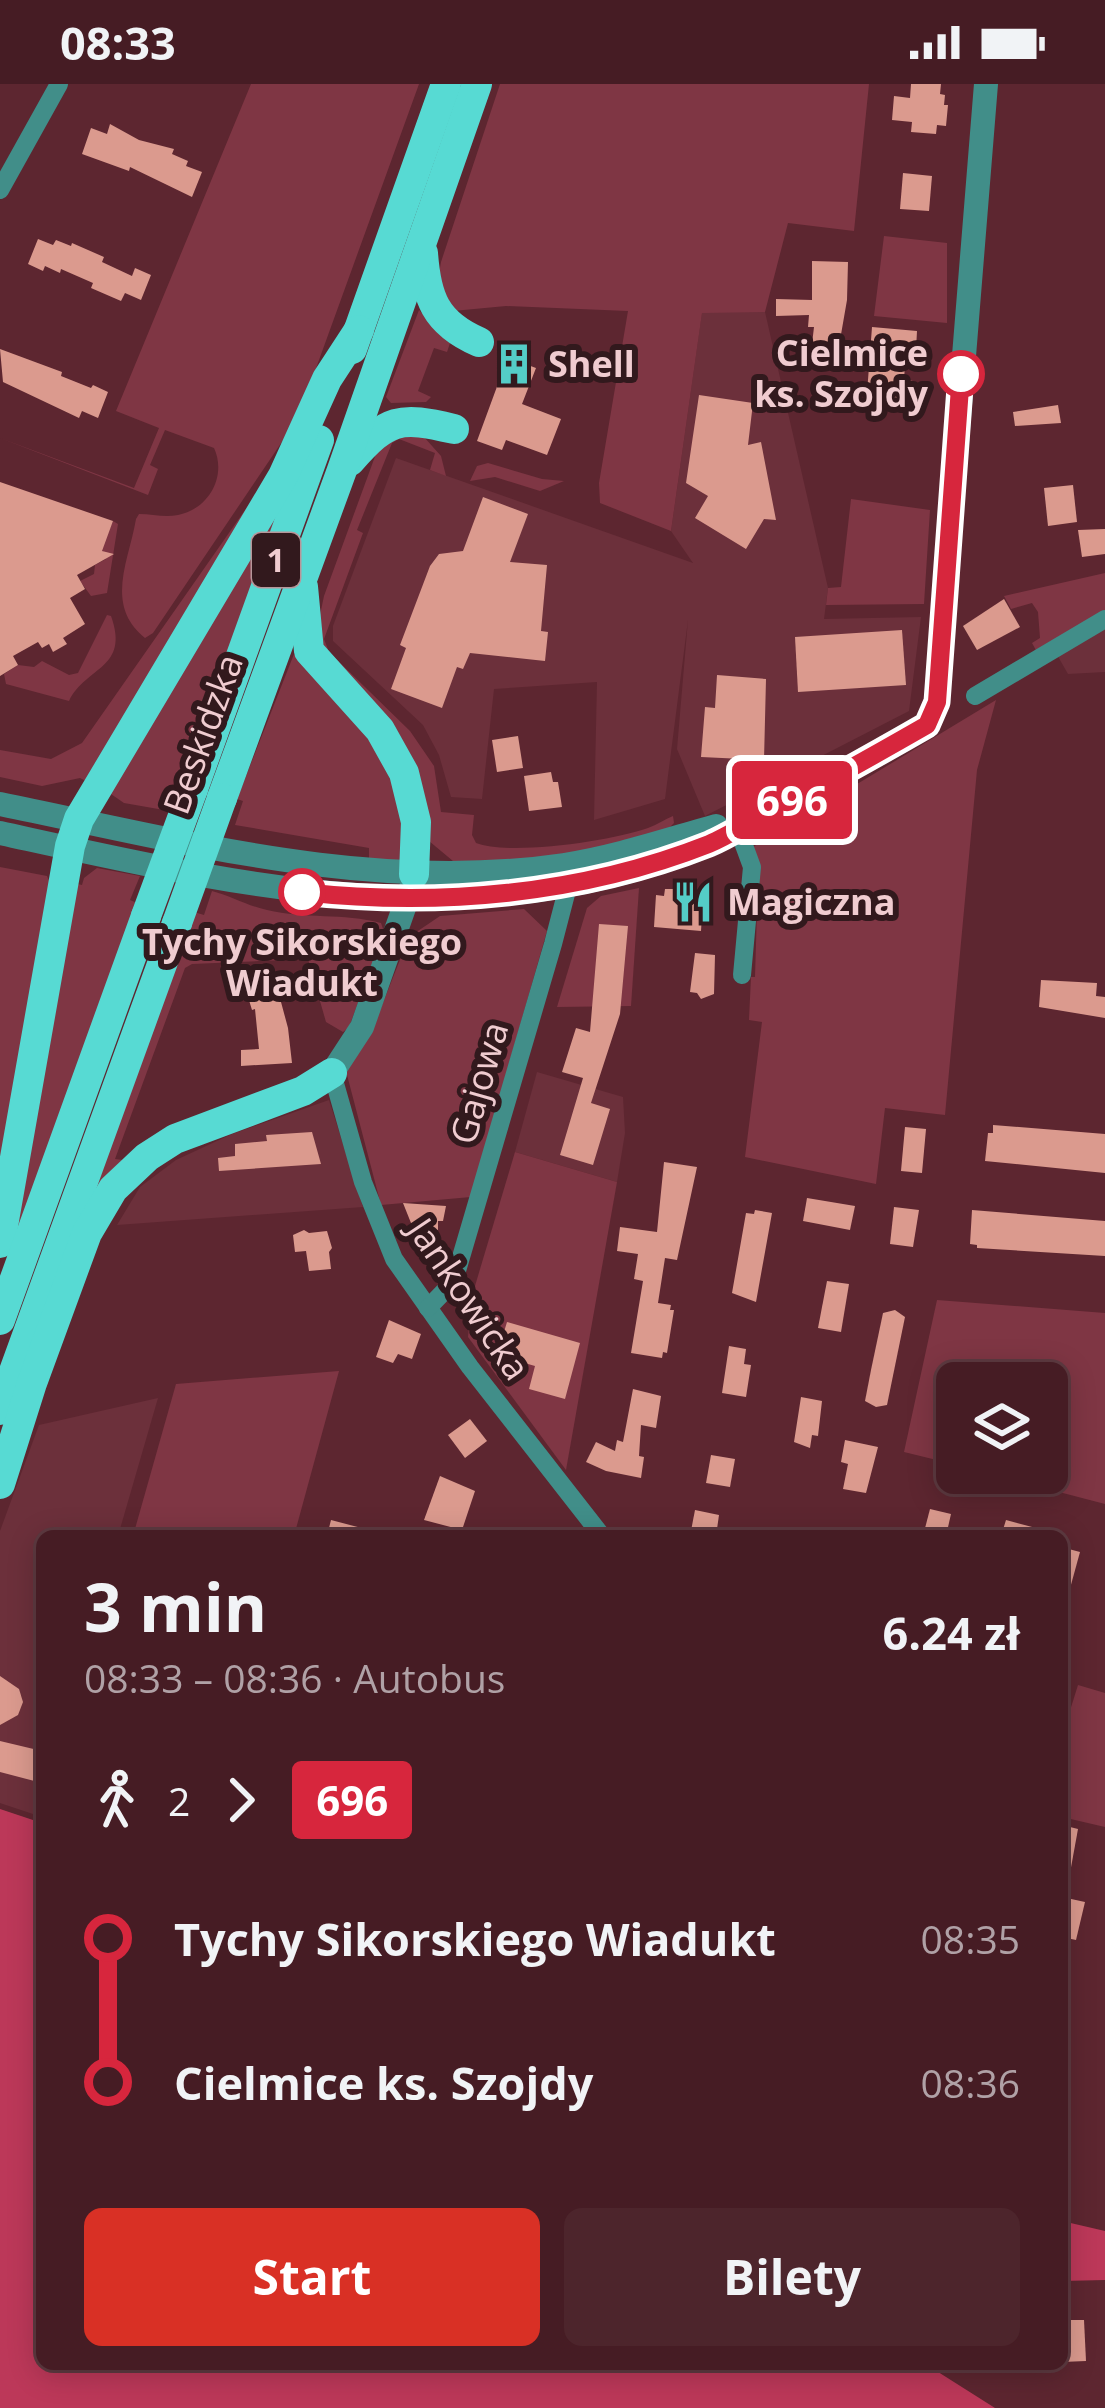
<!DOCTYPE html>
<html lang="pl">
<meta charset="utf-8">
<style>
:root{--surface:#461c24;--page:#4d252c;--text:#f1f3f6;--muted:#b0a1a6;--line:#5e3a41;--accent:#d93025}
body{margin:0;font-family:"Open Sans",sans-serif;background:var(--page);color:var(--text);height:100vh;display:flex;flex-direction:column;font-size:45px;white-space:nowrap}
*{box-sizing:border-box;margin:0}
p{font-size:39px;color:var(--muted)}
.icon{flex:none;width:66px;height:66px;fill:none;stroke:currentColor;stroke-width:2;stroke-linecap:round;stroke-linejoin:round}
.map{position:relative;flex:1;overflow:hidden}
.sheet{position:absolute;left:36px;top:1446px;width:1032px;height:840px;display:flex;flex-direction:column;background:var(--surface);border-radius:18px;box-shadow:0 6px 30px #0003,0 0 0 3px var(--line)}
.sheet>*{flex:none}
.badge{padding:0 24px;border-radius:9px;font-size:42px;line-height:78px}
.tools{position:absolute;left:936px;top:1278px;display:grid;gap:24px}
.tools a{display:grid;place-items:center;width:132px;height:132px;border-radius:18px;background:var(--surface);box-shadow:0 6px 30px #0003,0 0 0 3px var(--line);font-size:60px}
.map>.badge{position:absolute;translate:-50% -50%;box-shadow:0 0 0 6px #fff}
.legs{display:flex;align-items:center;gap:18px;height:132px;padding:0 48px;font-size:39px}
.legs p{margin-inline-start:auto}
.overview{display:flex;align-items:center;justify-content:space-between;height:204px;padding:0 48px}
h1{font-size:66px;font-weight:700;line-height:90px}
.primary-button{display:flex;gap:24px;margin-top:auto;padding:24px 48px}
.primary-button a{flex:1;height:138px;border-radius:18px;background:var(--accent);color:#fff;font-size:48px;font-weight:700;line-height:138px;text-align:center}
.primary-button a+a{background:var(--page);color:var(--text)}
ul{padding:0 48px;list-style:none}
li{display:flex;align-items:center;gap:42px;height:144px;font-size:45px}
li i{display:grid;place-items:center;width:18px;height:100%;margin:0 15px;background:currentColor}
li i::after{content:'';width:30px;height:30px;margin:-15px;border:9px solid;border-radius:50%;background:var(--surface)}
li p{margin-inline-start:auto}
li:first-child i{background:linear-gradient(#0000 50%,currentColor 0)}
li:last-child i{background:linear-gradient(currentColor 50%,#0000 0)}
.status{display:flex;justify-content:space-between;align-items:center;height:84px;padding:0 60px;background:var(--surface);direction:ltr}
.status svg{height:33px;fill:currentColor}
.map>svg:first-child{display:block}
.built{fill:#6c303b}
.green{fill:#7f3644}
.forest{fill:#bc3859}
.building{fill:#db9a8e}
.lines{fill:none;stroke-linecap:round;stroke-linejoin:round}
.minor{stroke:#418e89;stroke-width:18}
.tertiary{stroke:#418e89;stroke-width:24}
.primary{stroke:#57dad3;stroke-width:30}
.primary-bridge{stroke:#57dad3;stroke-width:30}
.line-1-casing{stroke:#fff;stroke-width:27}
.line-1{stroke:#d7263d;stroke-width:18}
.stop-1-dot{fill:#fff;stroke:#d7263d;stroke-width:6}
.labels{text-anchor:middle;stroke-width:12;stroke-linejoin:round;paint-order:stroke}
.shield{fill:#32191d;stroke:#b7969a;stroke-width:3}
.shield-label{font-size:33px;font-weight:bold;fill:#f0ccd0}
.stop-label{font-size:36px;font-weight:bold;fill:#f0ccd0;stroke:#32191d;text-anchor:end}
.poi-label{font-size:36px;font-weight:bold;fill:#f0ccd0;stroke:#32191d;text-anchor:start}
.street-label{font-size:36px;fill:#f0ccd0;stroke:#32191d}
</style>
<div class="status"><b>08:33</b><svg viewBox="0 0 49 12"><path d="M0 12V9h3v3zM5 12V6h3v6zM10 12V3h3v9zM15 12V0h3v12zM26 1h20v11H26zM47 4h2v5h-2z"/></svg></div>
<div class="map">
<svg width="1105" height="2324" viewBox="0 0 1105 2324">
<rect width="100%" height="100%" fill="#5d2630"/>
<g class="built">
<polygon points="702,228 765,228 828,504 824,535 921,533 909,627 705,732 677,665 688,536 665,715 594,736 597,598 494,605 482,715 451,713 439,671 423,641 333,557 333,542 396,374 693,479 671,447"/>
<polygon points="1105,540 1105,588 1068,590 1056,569"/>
<polygon points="537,988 623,1013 625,1049 617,1098 515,1068"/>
<polygon points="329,1016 363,1123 117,1141 140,1103 176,1076 232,1050"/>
<polygon points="158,1314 118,1452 42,1452 42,1733 0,1719 0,1447 39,1341"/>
</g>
<g class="green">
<path d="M251,0h168l-121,334 -145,215 -8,5c-41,-33 -16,-77 -9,-119l3,-5c13,0 26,4 39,1 31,-6 49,-39 36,-67l-49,-18 -15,35 8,4 -10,26 -148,-57 134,50 25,-60 -43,-17z"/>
<path d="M500,0h369l-15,147 -66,-8 -23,89 -63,1 -31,218 -71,-28 -1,-20 29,-172 -122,-5 -53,5c-11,-15 -16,-31 -12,-49z"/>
<polygon points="884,152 947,159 947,239 874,232"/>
<polygon points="419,226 450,259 447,268 434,264 418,307 431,313 426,318 391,319 386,313"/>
<path d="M393,348l31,5 17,19 5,20 -16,-6 5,-17 -36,-14 -7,4 -35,87 6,3 -39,106 5,13 81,79 24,35 7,46 33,3 -2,20 4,8c33,13 136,-2 172,-15 9,-3 17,-9 25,-12l1,7 -13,13 -97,19 -86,8 -25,-2 -24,-20 -105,-186 -4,-40 4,-19 53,-145z"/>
<polygon points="287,366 90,699 80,694 42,702 0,693 0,666 51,675 82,659"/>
<polygon points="488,379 542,395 564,397 540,407 495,393 470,397 477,382"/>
<polygon points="288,400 178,704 173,703 164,726 124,719 108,708"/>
<polygon points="851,415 930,426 924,520 826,521 828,504 841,503"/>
<polygon points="0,417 106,454 113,437 118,440 107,509 91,512 80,497 94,490 95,481 106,475 103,467 0,438"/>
<polygon points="1105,489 1105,529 1037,568 1032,559 1040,554 1038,528 1032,519 1011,525 1004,512"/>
<path d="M107,531l4,1c19,53 -25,50 -42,85l-63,-17 -2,-10 14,-9 16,2 8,-6 27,14 9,-2z"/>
<polygon points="294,570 365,642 397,692 406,780 369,777 369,764 235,741 243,717 237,715"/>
<polygon points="996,616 977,686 945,1031 885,1024 876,1100 745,1073 762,938 749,936 751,893 755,893 758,793 753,763"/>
<polygon points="0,783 47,792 50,799 0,1101"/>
<polygon points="97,784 140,792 130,816 137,819 7,1181 73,799 82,801 84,794"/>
<polygon points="639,804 631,922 557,923 587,824 601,812"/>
<path d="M212,807c19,5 36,15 55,19 38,9 76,3 114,13l3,9 -35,95 -6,5 -17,-10 -18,-63 -116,5 -7,4 -70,191 8,1 -32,43 103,-291 10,3z"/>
<polygon points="524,825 547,847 471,1113 381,1121 346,987 371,949 409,853 440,832"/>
<polygon points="515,1068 617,1098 566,1386 468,1253 472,1212"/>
<polygon points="937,1216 1105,1229 1105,1420 986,1389 1047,1389 1047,1299 957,1299 957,1381 904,1368"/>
<polygon points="339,1287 294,1452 133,1452 176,1300"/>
<polygon points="1078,1601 1105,1609 1105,1743 1062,1733 1062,1652"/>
</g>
<g class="forest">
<polygon points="0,1725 42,1739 42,2280 917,2280 935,2286 995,2324 0,2324"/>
<polygon points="1062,2137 1105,2147 1105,2196 1062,2197"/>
</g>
<g class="building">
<polygon points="911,0 941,0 940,10 945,11 944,21 948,21 946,42 937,41 936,50 911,48 912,38 892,36 894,12 910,14"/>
<polygon points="110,40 139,56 174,65 172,70 188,77 186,82 202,88 192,113 130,83 129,87 82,70 91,44 107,50"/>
<polygon points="903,89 932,92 929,127 900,125"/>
<polygon points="38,155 53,161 56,156 71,162 72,159 104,173 102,178 132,192 135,184 151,191 141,216 125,209 121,217 91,204 93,199 61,185 60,189 45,182 43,187 28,180"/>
<polygon points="812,177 848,178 847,216 839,262 812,260 814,243 808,243 809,231 776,232 776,215 812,216"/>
<polygon points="872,243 917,247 916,266 906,266 904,296 913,297 912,317 867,309"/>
<polygon points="0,265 62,288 61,292 91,304 93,301 108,308 98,334 82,327 79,334 3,298"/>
<polygon points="506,266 519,271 517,277 536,284 522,320 561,335 547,371 506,356 502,366 477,357 502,289 498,288"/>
<polygon points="699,311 753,319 748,361 761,358 776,436 764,435 746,465 695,434 708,412 686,399"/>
<polygon points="1058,321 1061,339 1015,342 1013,328"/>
<polygon points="0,398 113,437 102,467 114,470 77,491 85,505 70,514 85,540 63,554 67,560 53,568 49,560 42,564 38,558 13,572 18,581 0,592"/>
<polygon points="1073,401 1077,438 1048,442 1044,404"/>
<polygon points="483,413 528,430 510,478 547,481 541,547 548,548 545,577 470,569 463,585 457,583 442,624 391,605 406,564 400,561 430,482 439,470 463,467"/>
<polygon points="1105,445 1105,470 1082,473 1078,446"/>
<polygon points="1004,515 1020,543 977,566 963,542"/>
<polygon points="902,546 906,601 798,608 795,553"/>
<polygon points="717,591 766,595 764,676 701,673 705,623 715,624"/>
<polygon points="518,652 523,684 497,688 492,656"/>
<polygon points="551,688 553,698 558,698 562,723 529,727 524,692"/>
<polygon points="665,805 688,805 688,814 703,814 701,847 654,843 656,811 664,812"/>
<polygon points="599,840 628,842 620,930 591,1019 610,1025 593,1081 560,1071 583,994 562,988 576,944 590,948"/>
<polygon points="695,869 715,871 714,910 701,915 697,909 690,908"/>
<polygon points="274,892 288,944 292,979 241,982 241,966 259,965 255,925 252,926 244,900"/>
<polygon points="1041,896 1097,899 1096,912 1105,913 1105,934 1039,923"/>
<polygon points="993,1041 1105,1050 1105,1089 985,1077 988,1049 993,1049"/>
<polygon points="905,1043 926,1045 922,1089 901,1087"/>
<polygon points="312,1048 321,1080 219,1087 218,1074 235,1072 235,1060 267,1057 266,1051"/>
<polygon points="664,1078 697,1083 677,1176 665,1174 658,1219 671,1221 670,1226 674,1226 667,1269 663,1268 662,1274 631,1269 643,1197 634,1195 638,1170 617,1167 620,1143 657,1148"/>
<polygon points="807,1114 855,1122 850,1146 803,1137"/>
<polygon points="403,1119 446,1122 443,1137 438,1137 438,1146 413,1144"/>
<polygon points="894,1123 919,1126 913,1163 890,1160"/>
<polygon points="755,1126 772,1129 756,1218 732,1209 746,1129 754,1130"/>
<polygon points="972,1126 1105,1137 1105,1172 977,1164 977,1161 970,1160"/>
<polygon points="304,1146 309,1149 327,1147 332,1164 329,1168 331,1185 309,1187 306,1167 295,1168 293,1151"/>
<polygon points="827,1197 849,1200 841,1248 818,1244"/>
<polygon points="895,1226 905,1233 887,1321 876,1323 865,1317 871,1286 883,1229"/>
<polygon points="389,1236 421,1250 412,1275 398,1270 393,1279 376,1273"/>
<polygon points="507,1238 580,1259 565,1315 529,1305 535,1282 497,1271"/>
<polygon points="729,1262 746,1265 744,1280 751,1281 746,1313 722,1309"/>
<polygon points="633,1305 661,1312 656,1344 641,1341 639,1372 644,1373 641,1394 606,1387 586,1378 596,1358 615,1367 617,1356 623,1358"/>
<polygon points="801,1313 822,1317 818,1352 812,1351 810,1364 794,1358"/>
<polygon points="470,1335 487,1357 465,1374 448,1351"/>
<polygon points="845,1356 878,1363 866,1409 843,1405 848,1380 841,1378"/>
<polygon points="711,1371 735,1375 730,1403 706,1399"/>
<polygon points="440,1392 475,1407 462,1446 424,1436"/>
<polygon points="930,1425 951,1430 946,1452 923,1452"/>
<polygon points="695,1426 719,1431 716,1452 690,1452"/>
<polygon points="331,1436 373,1447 372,1452 327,1452"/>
<polygon points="1006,1436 1047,1447 1047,1452 1001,1452"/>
<polygon points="1065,1464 1080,1468 1066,1519 1062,1518"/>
<polygon points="0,1592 19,1605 23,1618 18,1631 0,1641"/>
<polygon points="0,1657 42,1667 42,1699 0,1688"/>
<polygon points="1062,1741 1078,1745 1068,1800 1062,1799"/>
<polygon points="1062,1813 1085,1818 1076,1856 1062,1853"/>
<polygon points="1062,2236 1084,2236 1086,2277 1062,2278"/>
</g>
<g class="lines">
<g class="minor">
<polyline points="0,106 59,0"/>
<polyline points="975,612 1105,535"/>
<polyline points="738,745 752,783 742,891"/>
<polyline points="332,989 363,1098 394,1175 470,1283 602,1452"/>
<polyline points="428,1224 454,1197 553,860 566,810 565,792"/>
</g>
<g class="tertiary">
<path d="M0,720c186,38 373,89 564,61 52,-8 102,-25 152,-39"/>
<path d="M0,749c242,53 469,109 710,11 20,-8 37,-21 56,-31 54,-28 108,-57 161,-88l9,-23 50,-618"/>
<polyline points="332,989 362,943 411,804"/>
</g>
<g class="primary">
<path d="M423,169c3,44 12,70 56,89"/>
<polyline points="352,265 446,0"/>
<path d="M350,377c38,-43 49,-45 104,-32"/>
<polyline points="303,503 309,567 380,646 404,689 416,738 414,790"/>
<polyline points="193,705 319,356"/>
<polyline points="222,714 342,386 477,0"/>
<polyline points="0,1159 70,762 79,735 283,392 327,295 359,246"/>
<polyline points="0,1236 146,832"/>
<polyline points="0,1326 177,839"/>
<polyline points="0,1400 32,1299 87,1149 113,1105 147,1073 175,1055 303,1007 332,989"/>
</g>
<g class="primary-bridge">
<polyline points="146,832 193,705"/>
<polyline points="177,839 222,714"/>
</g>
</g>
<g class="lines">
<g class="line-1-casing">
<path id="line-1" d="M302,808c136,15 278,3 407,-48 19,-8 37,-20 56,-30 55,-28 108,-58 162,-89l10,-23 24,-328"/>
</g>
<use href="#line-1" class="line-1"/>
</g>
<defs>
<g id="building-bare" transform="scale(3.24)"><path d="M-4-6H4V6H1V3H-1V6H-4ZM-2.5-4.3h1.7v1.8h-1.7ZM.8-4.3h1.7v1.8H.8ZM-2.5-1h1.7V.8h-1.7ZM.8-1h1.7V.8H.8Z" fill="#54cdc7" stroke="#32191d" stroke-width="2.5" paint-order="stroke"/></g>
<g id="restaurant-bare" transform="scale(3.24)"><path d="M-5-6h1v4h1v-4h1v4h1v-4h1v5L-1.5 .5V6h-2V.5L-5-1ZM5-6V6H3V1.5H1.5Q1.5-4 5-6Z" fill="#54cdc7" stroke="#32191d" stroke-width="2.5" paint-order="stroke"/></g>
</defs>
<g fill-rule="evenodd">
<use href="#building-bare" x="514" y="280"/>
<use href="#restaurant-bare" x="693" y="818"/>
</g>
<g class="stop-1-dot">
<circle cx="961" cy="290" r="21"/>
<circle cx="302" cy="808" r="21"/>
</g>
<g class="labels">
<rect class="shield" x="252" y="449" width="48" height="54" rx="9"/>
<g class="shield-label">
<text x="276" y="488">1</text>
</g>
<g class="stop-label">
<text x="928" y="282">Cielmice<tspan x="928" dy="41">ks. Szojdy</tspan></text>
<text x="302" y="871" text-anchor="middle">Tychy Sikorskiego<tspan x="302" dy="41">Wiadukt</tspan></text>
</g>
<g class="poi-label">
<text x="548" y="293">Shell</text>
<text x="727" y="831">Magiczna</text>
</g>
<g class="street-label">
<text transform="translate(203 650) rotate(-70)" y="13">Beskidzka</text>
<text transform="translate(479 999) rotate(-74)" y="13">Gajowa</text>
<text transform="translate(469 1215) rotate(56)" y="13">Jankowicka</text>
</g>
</g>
</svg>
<div class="tools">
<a><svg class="icon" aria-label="layers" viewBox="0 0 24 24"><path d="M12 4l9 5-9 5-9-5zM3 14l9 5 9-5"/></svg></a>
</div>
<b class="badge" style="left:792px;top:716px;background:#d7263d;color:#fff">696</b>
<section class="sheet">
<div class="overview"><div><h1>3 min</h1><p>08:33 – 08:36 · Autobus</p></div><b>6.24 zł</b></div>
<div class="legs"><svg class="icon" aria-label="walk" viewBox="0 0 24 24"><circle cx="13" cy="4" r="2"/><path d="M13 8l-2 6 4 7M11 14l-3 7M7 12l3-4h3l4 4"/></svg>2<svg class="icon" aria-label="forward" viewBox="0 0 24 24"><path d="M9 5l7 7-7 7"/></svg><b class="badge" style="background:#d7263d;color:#fff">696</b></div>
<ul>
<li><i style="color:#d7263d"></i><b>Tychy Sikorskiego Wiadukt</b><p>08:35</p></li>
<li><i style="color:#d7263d"></i><b>Cielmice ks. Szojdy</b><p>08:36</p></li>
</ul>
<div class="primary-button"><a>Start</a><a>Bilety</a></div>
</section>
</div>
